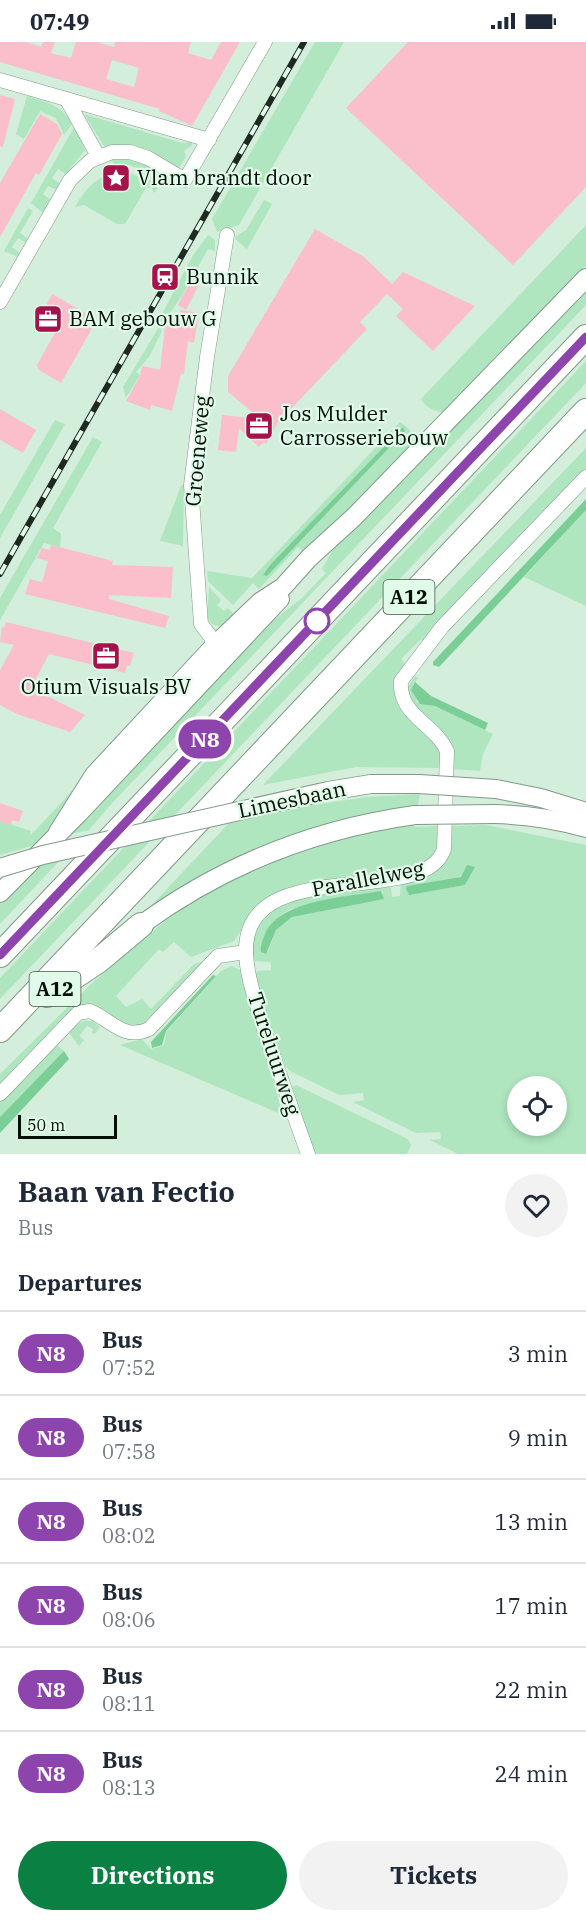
<!DOCTYPE html>
<style>
:root{--surface:#fff;--page:#f2f2f3;--text:#1f2937;--muted:#747a83;--line:#e0e1e3;--accent:#0b8043}
body{margin:0;font-family:"IBM Plex Serif",serif;background:var(--page);color:var(--text);height:100vh;display:flex;flex-direction:column;font-size:22px;white-space:nowrap}
*{box-sizing:border-box;margin:0}
p{font-size:20px;color:var(--muted)}
.icon{flex:none;width:33px;height:33px;fill:none;stroke:currentColor;stroke-width:2;stroke-linecap:round;stroke-linejoin:round}
.map{position:relative;height:1112px;overflow:hidden}
.panel{display:flex;flex-direction:column;background:var(--surface);flex:1}
.panel>*{flex:none}
.badge{padding:0 12px;border-radius:20px;font-size:21px;line-height:39px}
.controls{position:absolute;left:507px;top:1034px;display:grid;gap:12px}
.controls a{display:grid;place-items:center;width:60px;height:60px;border-radius:50%;background:var(--surface);box-shadow:0 3px 9px #0003;font-size:30px}
.scale{position:absolute;left:18px;bottom:15px;width:99px;box-sizing:border-box;padding-left:6px;border:3px solid #060e08;border-top:0;font-size:16px;line-height:21px;white-space:nowrap;color:#060e08;-webkit-text-stroke:4px #e0fbe7;paint-order:stroke}
.map>.badge{position:absolute;translate:-50% -50%;box-shadow:0 0 0 3px #fff}
h2{padding:0 18px;font-size:22px;line-height:54px}
.round{display:grid;place-items:center;flex:none;width:63px;height:63px;border-radius:32px;background:var(--page)}
.head{display:flex;align-items:center;justify-content:space-between;height:102px;padding:0 18px}
h1{font-size:28px;font-weight:700;line-height:45px}
.action{display:flex;gap:12px;margin-top:auto;padding:12px 18px}
.action a{flex:1;height:69px;border-radius:36px;background:var(--accent);color:#fff;font-size:24px;font-weight:700;line-height:69px;text-align:center}
.action a+a{background:var(--page);color:var(--text)}
ul{padding:0;list-style:none}
li{display:flex;align-items:center;gap:18px;height:84px;padding:0 18px;border-top:2px solid var(--line)}
li div{flex:1}
li b{display:block;font-size:22px}
li em{font-style:normal}
li .badge{min-width:66px;font-weight:700;text-align:center}
.status{display:flex;justify-content:space-between;align-items:center;height:42px;padding:0 30px;background:var(--surface);direction:ltr}
.status svg{height:16px;fill:currentColor}
.map>svg:first-child{display:block}
.green{fill:#afe6bf;fill-rule:evenodd}
.water{fill:#7ace96}
.building{fill:#fabfca;fill-rule:evenodd}
.lines{fill:none;stroke-linecap:round;stroke-linejoin:round}
.street-casing{stroke:#819a88;stroke-width:15}
.secondary-casing{stroke:#819a88;stroke-width:20}
.highway-casing{stroke:#819a88;stroke-width:26}
.street{stroke:#fff;stroke-width:14}
.secondary{stroke:#fff;stroke-width:18}
.highway{stroke:#fff;stroke-width:24}
.rail-casing{stroke:#1f2921;stroke-width:6}
.rail{stroke:#e0fbe7;stroke-width:4;stroke-dasharray:11;stroke-linecap:butt}
.secondary-bridge-casing{stroke:#819a88;stroke-width:20;stroke-linecap:butt}
.secondary-bridge{stroke:#fff;stroke-width:18}
.line-casing{stroke:#fff;stroke-width:14}
.line{stroke:#8e44ad;stroke-width:9}
.stop-dot{fill:#fff;stroke:#8e44ad;stroke-width:3}
.labels{text-anchor:middle;stroke-width:4.5;stroke-linejoin:round;paint-order:stroke}
.shield{fill:#e0fbe7;stroke:#47554b;stroke-width:1.5}
.shield-label{font-size:20px;font-weight:bold;fill:#060e08}
.poi-label{font-size:21px;fill:#060e08;stroke:#e0fbe7;text-anchor:start}
.street-label{font-size:21px;fill:#060e08;stroke:#e0fbe7}
</style>
<div class="status"><b>07:49</b><svg viewBox="0 0 49 12"><path d="M0 12V9h3v3zM5 12V6h3v6zM10 12V3h3v9zM15 12V0h3v12zM26 1h20v11H26zM47 4h2v5h-2z"/></svg></div>
<div class="map">
<svg width="586" height="1112" viewBox="0 0 586 1112">
<rect width="100%" height="100%" fill="#d3eeda"/>
<g class="green">
<polygon points="315,0 344,0 239,183 217,190 212,177"/>
<path d="M27,54c19,6 35,9 45,28l-8,11 -8,-17 -16,-7 -16,28 -8,-5z"/>
<polygon points="84,72 182,101 192,100 192,103 184,109 186,114 178,128 124,103 104,104"/>
<polygon points="76,82 85,108 66,132 58,127 52,136 60,142 57,148 48,144 43,152 51,158 43,171 31,161"/>
<path d="M128,117c11,2 25,5 30,16l-29,-10h-16l-1,-5z"/>
<path d="M125,130l25,8 8,8 -4,5 -3,-6 -5,1 -21,36h-8l-33,-19 -9,2c12,-21 25,-35 50,-35z"/>
<polygon points="264,158 272,162 247,207 235,197 236,194 246,188"/>
<polygon points="28,166 33,169 20,191 28,197 26,201 18,196 12,205 20,211 18,215 4,209"/>
<path d="M586,183v41l-140,147c-11,-2 -19,-4 -25,-14z"/>
<polygon points="208,193 215,198 215,209 208,207 181,255 162,283 161,291 149,315 136,330 140,333 126,356 123,345 162,280 159,278 192,215"/>
<polygon points="586,245 586,263 114,759 89,788 62,794 266,584 302,556 326,531 322,527 336,502"/>
<polygon points="586,319 586,341 0,957 0,936"/>
<polygon points="55,378 65,382 0,496 0,473"/>
<polygon points="400,380 410,388 414,404 337,481 303,509 298,505 259,547 253,541 233,563 208,539 207,529 252,536"/>
<polygon points="93,395 102,400 53,486 61,492 60,505 44,501 0,578 0,556"/>
<path d="M586,406v20l-159,173 -7,-1 -19,19 5,6c-38,57 34,52 36,103l-86,-1 -93,18z"/>
<polygon points="184,443 183,504 160,499 181,444"/>
<polygon points="586,468 586,564 524,535"/>
<polygon points="209,545 221,558 217,563 224,569 228,566 239,577 224,586 212,582 207,576"/>
<polygon points="415,634 419,636 413,642 417,660 435,664 493,692 483,712 480,729 453,727 450,700 412,662 408,645"/>
<polygon points="102,717 66,772 35,803 0,813 0,779 31,789 30,794"/>
<polygon points="420,752 417,768 393,770 152,869 149,866 228,782 313,763 367,755"/>
<polygon points="412,779 415,785 439,784 438,806 422,824 278,850 258,864 234,899 191,915 174,900 163,910 159,907 116,954 126,965 142,957 151,967 194,922 205,919 142,985 130,985 90,965 0,1046 0,1032 90,943 166,878 212,846 266,816"/>
<path d="M486,783l100,20v309h-128l-28,-14 11,-1 -1,-7 -24,1 -63,-31 11,-2 -1,-7 -24,2 -47,-23 -13,-11 -25,-86 4,-4 13,-1v-8l-19,-1c-7,-70 85,-69 133,-77l6,4 1,9 8,-1 1,-15c40,-7 47,-15 49,-55zM475,825l-10,18 -35,6 -23,-5 49,-7zM381,849l3,2 -92,24 -16,13 -8,21 -5,3 19,-40 9,-5zM518,1044h38v39h-38z"/>
<polygon points="63,815 0,882 0,860 39,819"/>
<polygon points="231,924 240,928 244,936 283,1073 120,1003 142,997 151,1007 164,1003 167,989 220,930"/>
<polygon points="83,979 92,979 100,985 95,992 92,991 93,987 87,984 79,994 84,998 79,1004 68,989"/>
<polygon points="54,1001 64,1009 0,1075 0,1059"/>
<polygon points="296,1043 408,1097 411,1103 407,1112 312,1112 291,1046"/>
</g>
<g class="water">
<polygon points="403,385 405,389 267,534 263,533 271,522"/>
<polygon points="586,457 586,468 439,625 433,623 433,620"/>
<polygon points="415,640 431,654 488,681 485,688 435,664 420,662 411,648"/>
<polygon points="467,823 475,825 465,843 409,853 406,847 407,844 461,835"/>
<path d="M381,849l3,8 -92,18 -16,13 -10,24 -5,-2c-1,-7 2,-12 4,-18 15,-35 84,-37 116,-43z"/>
<polygon points="213,933 216,934 166,989 162,1003 152,1006 151,1000"/>
<polygon points="64,1009 69,1017 0,1091 0,1075"/>
</g>
<g class="building">
<path d="M0,0h27l14,5 2,-5h12l-4,11 20,5 5,-16h21l17,5 1,-5h76l-3,11 23,7 10,-18h19l-48,84 -33,-15 1,-2 -160,-47zM112,18l27,8 -5,19 -28,-8z"/>
<polygon points="408,0 586,0 586,145 513,223 346,66"/>
<polygon points="0,53 15,57 3,105 0,104"/>
<polygon points="40,72 57,82 62,92 39,133 36,131 0,195 0,141"/>
<polygon points="315,187 364,215 392,242 403,230 475,264 433,309 396,274 403,267 387,252 360,280 367,287 291,367 287,364 266,402 264,400 259,405 239,386 236,410 218,408 222,373 261,377 228,350 228,334"/>
<polygon points="192,236 200,241 186,268 178,263"/>
<polygon points="52,252 94,276 95,281 61,341 39,328 37,323 56,289 44,282 40,276"/>
<polygon points="180,268 199,271 194,301 188,299 184,332 181,332 172,369 151,363 150,368 126,359 140,334 142,324 160,328 166,276 177,282"/>
<polygon points="0,367 36,388 23,411 0,398"/>
<polygon points="51,503 113,519 112,523 173,525 171,556 109,553 109,557 169,574 165,586 25,552 30,537 42,540 48,519 37,516 42,506 50,508"/>
<polygon points="6,580 134,611 130,624 127,623 125,631 49,612 31,646 85,673 70,690 17,672 0,663 0,628 14,603 0,600 2,585 4,586"/>
<polygon points="0,761 23,769 19,780 12,778 11,783 0,779"/>
</g>
<g class="lines">
<g class="street-casing">
<g id="street">
<polyline points="0,38 209,98"/>
<polyline points="67,58 98,114"/>
<polyline points="0,260 70,138 90,119 112,110 130,110 148,116 185,138 265,0"/>
<polyline points="217,609 216,602 201,582 191,443 207,315 227,193"/>
<path d="M0,1052l78,-81 12,-2c21,9 34,30 59,18l69,-73 28,-4"/>
<path d="M308,1112c-15,-42 -30,-83 -44,-125 -7,-25 -17,-50 -18,-76 -3,-102 179,-43 198,-104l3,-98c-12,-27 -49,-36 -46,-70l41,-54 144,-150"/>
</g>
</g>
<g class="secondary-casing">
<g id="secondary">
<polyline points="496,747 541,756 586,770"/>
<polyline points="328,749 371,742 419,742"/>
<path d="M495,772c31,1 61,5 91,14"/>
<polyline points="58,790 94,733 216,602 260,560 283,545 309,516 354,475 586,236"/>
<polyline points="0,851 79,771 280,557"/>
<path d="M141,883c82,-60 173,-96 274,-110"/>
</g>
</g>
<g class="highway-casing">
<g id="highway">
<polyline points="0,913 586,295"/>
<polyline points="47,953 98,919 141,883"/>
<polyline points="0,988 586,369"/>
</g>
</g>
<use href="#street" class="street"/>
<use href="#secondary" class="secondary"/>
<use href="#highway" class="highway"/>
<g class="rail-casing">
<polyline id="rail" points="0,532 304,0"/>
</g>
<use href="#rail" class="rail"/>
<g class="secondary-bridge-casing">
<g id="secondary-bridge">
<polyline points="419,742 496,747"/>
<polyline points="415,773 495,772"/>
<polyline points="0,826 43,813 328,749"/>
</g>
</g>
<use href="#secondary-bridge" class="secondary-bridge"/>
</g>
<g class="lines">
<g class="line-casing">
<polyline id="line" points="0,913 586,295"/>
</g>
<use href="#line" class="line"/>
</g>
<defs>
<g id="sight-square" transform="scale(1.5)"><rect x="-9" y="-9" width="18" height="18" rx="4" fill="#a6124b" stroke="#e0fbe7"/><path d="M0-6L1.8-2.2L6-1.7L2.9 1.2L3.7 5.4L0 3.3L-3.7 5.4L-2.9 1.2L-6-1.7L-1.8-2.2Z" fill="#fff"/></g>
<g id="station-square" transform="scale(1.5)"><rect x="-9" y="-9" width="18" height="18" rx="4" fill="#a6124b" stroke="#e0fbe7"/><path d="M-3-6H3Q5-6 5-4V2Q5 4 3 4L4.5 6H3L1.5 4h-3L-3 6H-4.5L-3 4Q-5 4-5 2V-4Q-5-6-3-6ZM-3.5-4v3h7v-3ZM-3.5 1v1.5H-2V1ZM2 1v1.5H3.5V1Z" fill="#fff"/></g>
<g id="office-square" transform="scale(1.5)"><rect x="-9" y="-9" width="18" height="18" rx="4" fill="#a6124b" stroke="#e0fbe7"/><path d="M-6-3h4V-5.5h4V-3h4V5H-6ZM-1-4.5V-3h2v-1.5ZM-6 0V1H6V0Z" fill="#fff"/></g>
</defs>
<g fill-rule="evenodd">
<use href="#sight-square" x="116" y="136"/>
<use href="#station-square" x="165" y="235"/>
<use href="#office-square" x="48" y="277"/>
<use href="#office-square" x="259" y="384"/>
<use href="#office-square" x="106" y="614"/>
</g>
<circle class="stop-dot" cx="317" cy="579" r="12"/>
<g class="labels">
<g class="shield">
<rect x="383.5" y="538" width="51" height="34" rx="4.5"/>
<rect x="29.5" y="930" width="51" height="34" rx="4.5"/>
</g>
<g class="shield-label">
<text x="409" y="562">A12</text>
<text x="55" y="954">A12</text>
</g>
<g class="poi-label">
<text x="137" y="143">Vlam brandt door</text>
<text x="186" y="242">Bunnik</text>
<text x="69" y="284">BAM gebouw G</text>
<text x="280" y="379">Jos Mulder<tspan x="280" dy="24">Carrosseriebouw</tspan></text>
<text x="106" y="652" text-anchor="middle">Otium Visuals BV</text>
</g>
<g class="street-label">
<text transform="translate(198 409) rotate(-85)" y="7">Groeneweg</text>
<text transform="translate(292 758) rotate(-12)" y="7">Limesbaan</text>
<text transform="translate(368 837) rotate(-11)" y="7">Parallelweg</text>
<text transform="translate(274 1012) rotate(72)" y="7">Tureluurweg</text>
</g>
</g>
</svg>
<div class="controls">
<a><svg class="icon" aria-label="locate" viewBox="0 0 24 24"><circle cx="12" cy="12" r="6"/><path d="M12 2v4M12 18v4M2 12h4M18 12h4"/></svg></a>
</div>
<div class="scale">50 m</div>
<b class="badge" style="left:205px;top:697px;background:#8e44ad;color:#fff">N8</b>
</div>
<section class="panel">
<div class="head"><div><h1>Baan van Fectio</h1><p>Bus</p></div><a class="round"><svg class="icon" aria-label="heart" viewBox="0 0 24 24"><path d="M12 20l-8-8c-3-5 5-10 8-4 3-6 11-1 8 4z"/></svg></a></div>
<h2>Departures</h2>
<ul>
<li><span class="badge" style="background:#8e44ad;color:#fff">N8</span><div><b>Bus</b><p>07:52</p></div><em>3 min</em></li>
<li><span class="badge" style="background:#8e44ad;color:#fff">N8</span><div><b>Bus</b><p>07:58</p></div><em>9 min</em></li>
<li><span class="badge" style="background:#8e44ad;color:#fff">N8</span><div><b>Bus</b><p>08:02</p></div><em>13 min</em></li>
<li><span class="badge" style="background:#8e44ad;color:#fff">N8</span><div><b>Bus</b><p>08:06</p></div><em>17 min</em></li>
<li><span class="badge" style="background:#8e44ad;color:#fff">N8</span><div><b>Bus</b><p>08:11</p></div><em>22 min</em></li>
<li><span class="badge" style="background:#8e44ad;color:#fff">N8</span><div><b>Bus</b><p>08:13</p></div><em>24 min</em></li>
</ul>
<div class="action"><a>Directions</a><a>Tickets</a></div>
</section>
